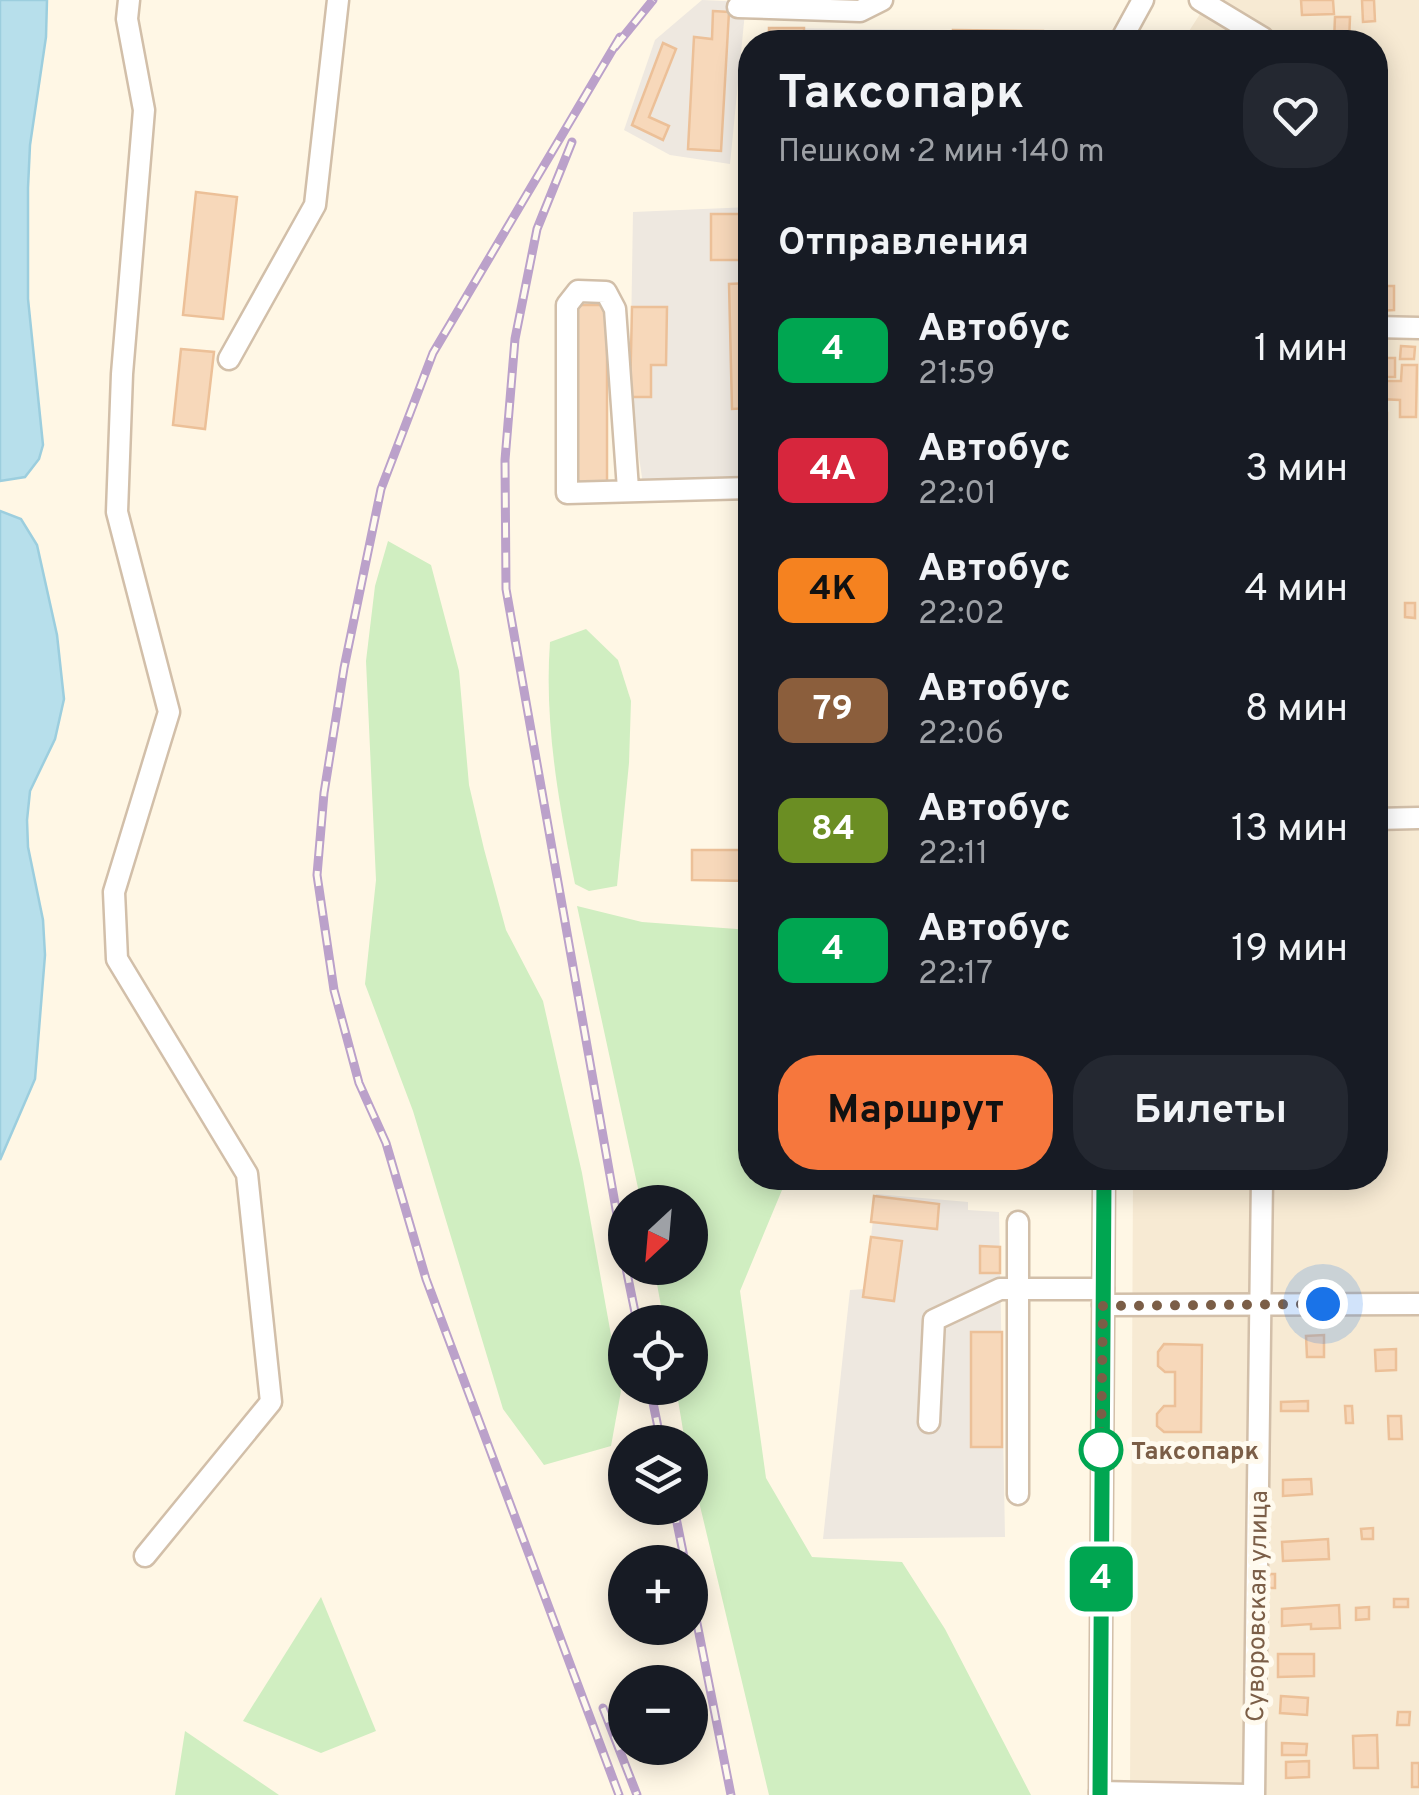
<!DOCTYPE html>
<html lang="ru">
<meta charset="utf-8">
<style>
:root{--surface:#171b24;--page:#242831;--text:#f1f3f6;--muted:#9ea1a6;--accent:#f6773d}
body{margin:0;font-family:Overpass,sans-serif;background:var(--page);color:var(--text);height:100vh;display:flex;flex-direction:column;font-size:38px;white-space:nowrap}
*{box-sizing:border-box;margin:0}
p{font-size:32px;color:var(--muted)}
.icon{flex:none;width:55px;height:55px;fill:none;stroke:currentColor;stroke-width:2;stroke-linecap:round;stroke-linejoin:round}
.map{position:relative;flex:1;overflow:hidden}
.sheet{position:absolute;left:738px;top:30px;width:650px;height:1160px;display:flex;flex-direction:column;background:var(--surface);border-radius:40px;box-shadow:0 5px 25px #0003}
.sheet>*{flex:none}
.badge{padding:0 20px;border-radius:15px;font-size:35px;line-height:65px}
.needle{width:65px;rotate:206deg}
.tools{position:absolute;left:608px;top:1185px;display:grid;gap:20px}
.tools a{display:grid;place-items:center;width:100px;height:100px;border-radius:50%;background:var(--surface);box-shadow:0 5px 25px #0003;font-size:50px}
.you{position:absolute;width:50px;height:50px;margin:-25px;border:8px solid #fff;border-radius:50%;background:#1a73e8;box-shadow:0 0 0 15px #1a73e833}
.map>.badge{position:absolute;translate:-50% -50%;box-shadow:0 0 0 5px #fff}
h2{padding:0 40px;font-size:38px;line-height:90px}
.round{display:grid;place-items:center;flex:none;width:105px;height:105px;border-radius:40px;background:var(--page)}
.headline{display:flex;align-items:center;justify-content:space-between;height:170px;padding:0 40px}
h1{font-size:48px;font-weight:700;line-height:75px}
.button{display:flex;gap:20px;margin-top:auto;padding:20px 40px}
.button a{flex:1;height:115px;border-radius:40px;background:var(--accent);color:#111;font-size:40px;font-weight:700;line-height:115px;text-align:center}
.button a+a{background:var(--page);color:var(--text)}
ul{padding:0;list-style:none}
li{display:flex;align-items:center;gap:30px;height:120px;padding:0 40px}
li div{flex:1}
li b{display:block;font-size:38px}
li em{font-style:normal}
li .badge{min-width:110px;font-weight:700;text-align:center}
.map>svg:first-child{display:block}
.residential{fill:#f7ead3}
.industrial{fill:#eee8e0}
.green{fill:#d0eec1}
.water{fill:#b7dfeb;stroke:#9ccede;stroke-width:2.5}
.building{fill:#f7d8ba;stroke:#ecc098;stroke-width:2.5}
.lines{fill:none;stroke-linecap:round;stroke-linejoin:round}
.minor-casing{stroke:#d2bfa9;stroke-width:25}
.minor{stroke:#fff;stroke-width:20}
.rail-casing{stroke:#bba1ca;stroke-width:9}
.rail{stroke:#fffaee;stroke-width:5;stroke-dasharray:15;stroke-linecap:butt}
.line-casing{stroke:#fff;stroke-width:22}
.line{stroke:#00a651;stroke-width:15}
.walk{stroke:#7b5e47;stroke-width:10;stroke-dasharray:0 18}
.stop-dot{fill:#fff;stroke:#00a651;stroke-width:5}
.labels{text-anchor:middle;stroke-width:10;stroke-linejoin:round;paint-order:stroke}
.stop-label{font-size:25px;font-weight:bold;fill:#7b5e47;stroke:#fffaee;text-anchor:start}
.street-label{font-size:25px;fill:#7b5e47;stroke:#fffaee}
</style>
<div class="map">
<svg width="1419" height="1795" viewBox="0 0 1419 1795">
<rect width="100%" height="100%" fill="#fff7e5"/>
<polygon class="residential" points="1209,0 1419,0 1419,1795 1130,1795 1133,1178 1375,1178 1375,42 1182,42"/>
<g class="industrial">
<polygon points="702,0 746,2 730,164 670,155 624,130 655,40"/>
<polygon points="769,28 1043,31 1043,42 769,42"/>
<polygon points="750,207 750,481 643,484 630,397 633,212"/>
<polygon points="876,1194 968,1202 968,1210 999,1212 1005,1537 823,1539 850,1290 865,1289"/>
</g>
<g class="green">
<polygon points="388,541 431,565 459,671 469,785 484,849 506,930 543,1001 582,1173 621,1391 611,1446 544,1465 503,1409 413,1111 365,984 376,880 366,661 375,586"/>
<path d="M586,629l32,31 13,41 -2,62 -12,123 -28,5 -14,-7c-16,-79 -31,-161 -25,-242z"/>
<polygon points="577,906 642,922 750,930 750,1178 787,1178 740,1291 766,1478 812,1557 902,1562 945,1629 1031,1795 769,1795 690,1464 690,1442 685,1442 676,1388 690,1388 690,1322 664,1322 654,1268 690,1268 690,1202 641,1202"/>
<polygon points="321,1597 376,1731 321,1753 243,1721"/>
<polygon points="185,1731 279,1795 175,1795"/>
</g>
<g class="water">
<polygon points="0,0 47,0 46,37 30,145 28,188 28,299 43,445 39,459 25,477 0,481"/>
<polygon points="0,511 21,519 37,545 57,635 64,699 55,739 30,791 27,820 28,847 43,920 45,955 35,1079 0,1160"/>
</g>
<g class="building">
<polygon points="1301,0 1333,0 1334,14 1302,15"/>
<polygon points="1362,0 1374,0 1375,21 1363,22"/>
<polygon points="713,11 729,12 721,151 688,149 694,37 712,39"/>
<polygon points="1335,17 1350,17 1349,42 1334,42"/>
<rect x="769" y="28" width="35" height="14"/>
<polygon points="953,30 1043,31 1043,42 953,42"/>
<polygon points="1304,36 1304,42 1280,42 1279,37"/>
<polygon points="663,43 676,49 649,117 669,126 663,140 632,125"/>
<polygon points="196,192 237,197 223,319 183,315"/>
<rect x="711" y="214" width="39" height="46"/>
<polygon points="750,283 750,408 732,409 729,284"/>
<polygon points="1376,286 1394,286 1394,310 1376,311"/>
<rect x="574" y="305" width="33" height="178"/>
<polygon points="632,307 667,307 666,365 651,365 651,397 630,397"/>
<polygon points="1401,346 1415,347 1414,359 1400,359"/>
<polygon points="181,349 214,352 205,429 173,425"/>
<rect x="1377" y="358" width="18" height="19"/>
<polygon points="1402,365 1417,365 1416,417 1400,417 1400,400 1379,399 1379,381 1401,381"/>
<rect x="1380" y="413" width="7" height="16"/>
<polygon points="1405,603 1415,603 1415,618 1405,617"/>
<polygon points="692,850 750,850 750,881 692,880"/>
<polygon points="874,1196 939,1204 937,1229 871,1222"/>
<polygon points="871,1237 902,1241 894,1301 863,1297"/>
<polygon points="980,1246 1000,1247 1000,1273 980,1273"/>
<rect x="971" y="1332" width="31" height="115"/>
<polygon points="1324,1335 1324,1357 1307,1357 1306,1336"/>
<polygon points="1164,1344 1202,1345 1201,1432 1164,1432 1157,1426 1157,1414 1164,1406 1175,1406 1175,1372 1165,1372 1158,1366 1158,1352"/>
<polygon points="1396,1349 1396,1370 1376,1371 1375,1350"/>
<polygon points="1308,1401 1308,1411 1281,1411 1281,1402"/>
<polygon points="1345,1406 1352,1406 1353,1423 1346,1423"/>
<polygon points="1388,1416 1401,1416 1402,1439 1389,1439"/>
<polygon points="1311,1479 1312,1494 1283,1496 1283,1480"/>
<polygon points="1373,1528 1373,1539 1362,1539 1361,1529"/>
<polygon points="1328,1539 1329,1559 1283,1561 1282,1542"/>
<rect x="1264" y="1574" width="11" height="14"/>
<rect x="1394" y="1599" width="14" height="8"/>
<polygon points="1339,1605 1340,1628 1311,1629 1311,1624 1282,1626 1282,1609"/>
<polygon points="1369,1607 1369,1619 1356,1620 1356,1608"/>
<polygon points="1278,1654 1314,1654 1314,1676 1278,1677"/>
<polygon points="1281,1696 1308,1698 1307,1715 1280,1713"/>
<polygon points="1398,1712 1410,1712 1409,1725 1397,1725"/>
<polygon points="1377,1735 1378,1768 1354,1768 1353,1736"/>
<polygon points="1282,1743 1307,1744 1306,1755 1282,1755"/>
<polygon points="1309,1761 1309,1777 1286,1778 1286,1762"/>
<rect x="1412" y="1763" width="7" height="24"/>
</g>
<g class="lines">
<g class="minor-casing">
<g id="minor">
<polyline points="129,0 127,19 144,110 122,374 117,512 169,712 114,892 117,959 247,1174 271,1402 145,1556"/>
<polyline points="1200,0 1263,38 1262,42"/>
<polyline points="738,7 860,11 882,0"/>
<polyline points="1120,42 1143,0"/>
<polyline points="1375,327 1419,328"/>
<polyline points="229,359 315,205 338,0"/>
<polyline points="628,489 615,309 606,292 578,291 567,305 567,493 750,488"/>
<polyline points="1375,819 1419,818"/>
<polyline points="1018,1222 1018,1494"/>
<polyline points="1103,1305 1419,1304"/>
<polyline points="929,1422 934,1320 1000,1289 1103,1289"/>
<polyline points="1100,1792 1247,1795"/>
<polyline points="1100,1795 1104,1178"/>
<polyline points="1254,1795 1262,1178"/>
</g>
</g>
<use href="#minor" class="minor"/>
<g class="rail-casing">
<g id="rail">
<polyline points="615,47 653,0"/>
<polyline points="572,142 537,229 515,339 505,460 506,589 625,1260"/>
<polyline points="626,1268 637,1322"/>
<polyline points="650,1388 661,1442"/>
<polyline points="674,1508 685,1562"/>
<polyline points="690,1588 731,1795"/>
<polyline points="603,1708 637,1795"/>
<polyline points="619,1795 426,1279 386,1143 359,1083 334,990 317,875 324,793 344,668 381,489 433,353 620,37"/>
</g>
</g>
<use href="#rail" class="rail"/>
</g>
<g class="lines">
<g class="line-casing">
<polyline id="line" points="1100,1795 1104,1178"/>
</g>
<use href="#line" class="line"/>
<polyline class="walk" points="1101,1450 1103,1306 1323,1304"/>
</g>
<circle class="stop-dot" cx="1101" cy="1450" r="20"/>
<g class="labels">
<g class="stop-label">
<text x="1131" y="1459">Таксопарк</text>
</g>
<g class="street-label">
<text transform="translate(1256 1606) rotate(-89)" y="9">Суворовская улица</text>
</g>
</g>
</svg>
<div class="tools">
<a><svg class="needle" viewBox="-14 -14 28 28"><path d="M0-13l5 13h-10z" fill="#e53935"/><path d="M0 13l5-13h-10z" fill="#9ea1a6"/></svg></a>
<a><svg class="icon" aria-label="locate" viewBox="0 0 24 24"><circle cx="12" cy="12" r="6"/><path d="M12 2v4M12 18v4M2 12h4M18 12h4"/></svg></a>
<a><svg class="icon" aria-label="layers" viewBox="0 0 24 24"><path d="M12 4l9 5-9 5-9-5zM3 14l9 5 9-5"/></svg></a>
<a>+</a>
<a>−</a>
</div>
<div class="you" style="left:1323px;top:1304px"></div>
<b class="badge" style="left:1101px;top:1579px;background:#00a651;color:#fff">4</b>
<section class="sheet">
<div class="headline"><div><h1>Таксопарк</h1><p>Пешком · 2 мин · 140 m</p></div><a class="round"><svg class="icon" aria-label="heart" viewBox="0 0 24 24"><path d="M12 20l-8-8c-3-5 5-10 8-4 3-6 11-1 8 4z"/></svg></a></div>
<h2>Отправления</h2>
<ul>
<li><span class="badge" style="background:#00a651;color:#fff">4</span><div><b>Автобус</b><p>21:59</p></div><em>1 мин</em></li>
<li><span class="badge" style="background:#d7263d;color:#fff">4А</span><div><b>Автобус</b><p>22:01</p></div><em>3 мин</em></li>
<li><span class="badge" style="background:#f58220;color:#111">4К</span><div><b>Автобус</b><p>22:02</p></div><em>4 мин</em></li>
<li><span class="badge" style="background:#8b5e3c;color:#fff">79</span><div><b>Автобус</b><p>22:06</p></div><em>8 мин</em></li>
<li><span class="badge" style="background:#6b8e23;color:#fff">84</span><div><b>Автобус</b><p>22:11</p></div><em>13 мин</em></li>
<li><span class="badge" style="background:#00a651;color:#fff">4</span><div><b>Автобус</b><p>22:17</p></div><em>19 мин</em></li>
</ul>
<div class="button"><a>Маршрут</a><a>Билеты</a></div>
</section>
</div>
